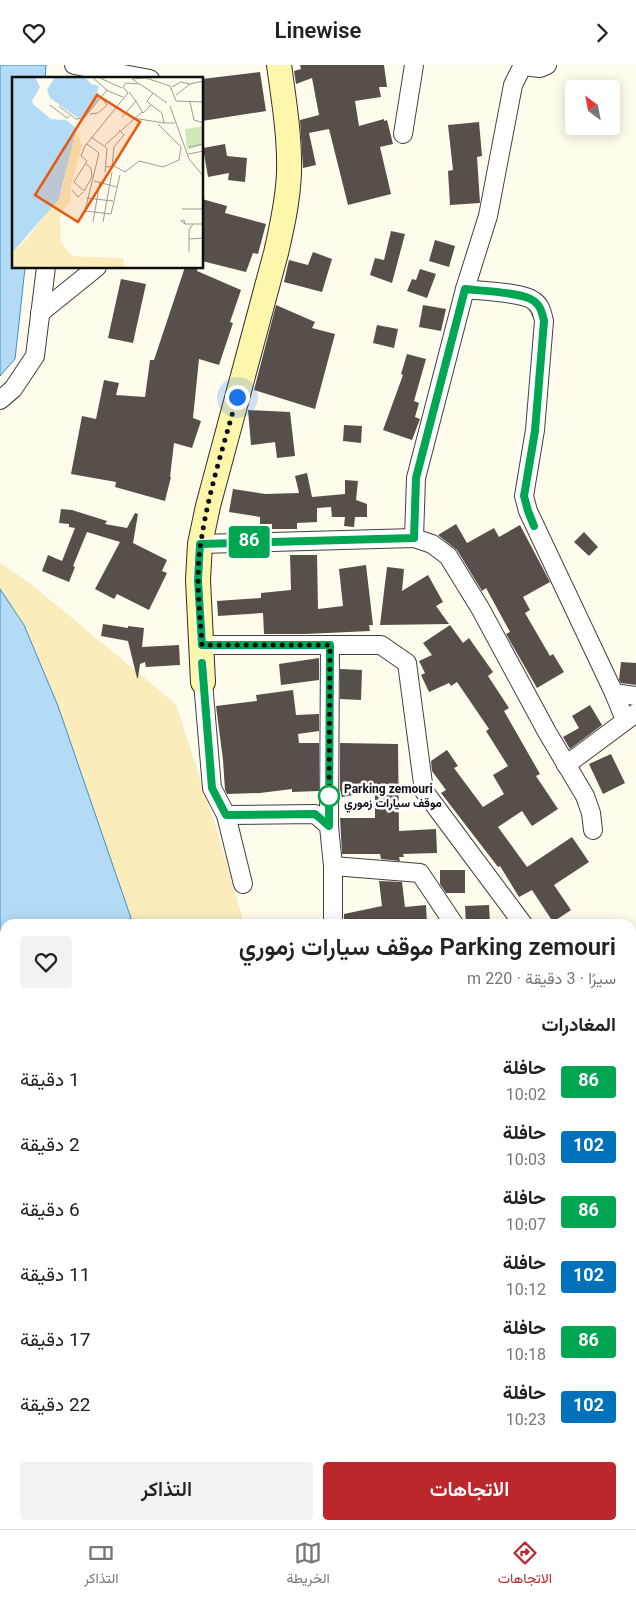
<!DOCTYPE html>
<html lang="ar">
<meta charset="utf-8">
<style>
:root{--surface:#fff;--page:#f2f2f2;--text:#222;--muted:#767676;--line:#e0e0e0;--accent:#bb272b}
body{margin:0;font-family:Georgia,Vazirmatn,serif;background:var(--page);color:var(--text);direction:rtl;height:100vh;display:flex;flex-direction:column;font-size:19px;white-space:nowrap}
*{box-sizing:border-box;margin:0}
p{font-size:16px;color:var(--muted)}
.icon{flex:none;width:28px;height:28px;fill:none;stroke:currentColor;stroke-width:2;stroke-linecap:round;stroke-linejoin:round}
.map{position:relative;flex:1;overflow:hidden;direction:ltr}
.panel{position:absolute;left:0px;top:854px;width:636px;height:611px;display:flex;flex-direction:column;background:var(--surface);border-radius:15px 15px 0 0;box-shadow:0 2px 12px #0003;direction:rtl}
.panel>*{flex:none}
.badge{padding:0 10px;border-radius:4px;font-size:18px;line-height:32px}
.needle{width:32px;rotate:328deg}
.fabs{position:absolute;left:565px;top:15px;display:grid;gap:10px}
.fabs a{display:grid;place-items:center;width:55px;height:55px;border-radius:5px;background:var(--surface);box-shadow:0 2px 12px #0003;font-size:25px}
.you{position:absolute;width:25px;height:25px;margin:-12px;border:4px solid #fff;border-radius:50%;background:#1a73e8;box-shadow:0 0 0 8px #1a73e833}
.map>.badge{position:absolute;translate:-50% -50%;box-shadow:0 0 0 2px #fff}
h2{padding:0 20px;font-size:19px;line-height:45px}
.round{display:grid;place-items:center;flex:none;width:52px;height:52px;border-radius:5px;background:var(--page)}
.overview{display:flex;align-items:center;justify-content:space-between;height:85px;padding:0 20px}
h1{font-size:24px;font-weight:600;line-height:38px}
.cta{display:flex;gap:10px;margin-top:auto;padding:10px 20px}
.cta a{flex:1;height:58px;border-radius:5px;background:var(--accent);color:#fff;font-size:20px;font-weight:600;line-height:58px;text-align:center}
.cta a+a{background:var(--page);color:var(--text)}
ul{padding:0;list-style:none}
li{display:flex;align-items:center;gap:15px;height:65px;padding:0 20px}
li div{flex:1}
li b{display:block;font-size:19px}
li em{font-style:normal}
li .badge{min-width:55px;font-weight:700;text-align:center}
header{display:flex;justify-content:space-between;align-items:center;height:65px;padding:0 20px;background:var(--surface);font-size:22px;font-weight:600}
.tabs{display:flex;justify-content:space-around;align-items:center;height:70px;border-top:1px solid var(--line);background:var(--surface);font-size:14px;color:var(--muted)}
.tabs a{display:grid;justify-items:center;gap:2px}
.tabs .selected{color:var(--accent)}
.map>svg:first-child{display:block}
.sand{fill:#faedbb}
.water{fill:#b3dbf5;stroke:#3b8ecb}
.building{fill:#564f4a}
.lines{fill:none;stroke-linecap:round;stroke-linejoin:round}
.minor-casing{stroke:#404040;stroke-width:20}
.secondary-casing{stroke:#2f2f2f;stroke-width:26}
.minor{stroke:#fff;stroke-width:18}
.secondary{stroke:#fef6aa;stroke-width:24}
.line-casing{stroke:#fff;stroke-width:11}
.line{stroke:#00a651;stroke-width:8}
.walk{stroke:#0d0d0d;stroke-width:5;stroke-dasharray:0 9}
.stop-dot{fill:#fff;stroke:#00a651;stroke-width:2.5}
.labels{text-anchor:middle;stroke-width:5;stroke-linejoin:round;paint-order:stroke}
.stop-label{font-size:12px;font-weight:bold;fill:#0d0d0d;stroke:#fff;text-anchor:start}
.inset-road{fill:none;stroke:#9e9c94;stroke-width:1}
.view{fill:#e8590c;fill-opacity:0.15;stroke:#e8590c;stroke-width:2.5}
.inset-edge{fill:none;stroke:#0d0d0d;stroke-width:2.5}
</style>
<header><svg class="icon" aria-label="forward" viewBox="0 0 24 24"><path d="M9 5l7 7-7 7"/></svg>Linewise<svg class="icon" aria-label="heart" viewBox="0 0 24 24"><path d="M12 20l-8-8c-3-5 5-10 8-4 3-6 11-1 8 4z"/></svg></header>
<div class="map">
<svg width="636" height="1464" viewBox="0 0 636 1464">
<rect width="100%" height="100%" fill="#fffcee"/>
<g class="sand">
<polygon points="0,498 27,516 176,639 220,775 244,859 133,859 58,641 24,560 0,524"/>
<rect x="266" y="1460" width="136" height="4"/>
</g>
<g class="water">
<polygon points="0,0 46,0 45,14 14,14 14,202 25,203 15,294 0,311"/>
<polygon points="0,524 24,560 58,641 133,859 5,859 5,1460 266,1460 266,1464 0,1464"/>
</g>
<g class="building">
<polygon points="300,0 384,0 387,22 379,22 381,32 355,36 359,61 384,54 384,56 387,55 393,79 380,82 391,129 348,140 329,64 309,68 316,100 303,103 300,55 319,50 312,13 296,19 294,6 301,4"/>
<polygon points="260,7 266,46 202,56 202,14"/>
<polygon points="479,57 482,91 477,92 480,138 450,140 448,106 453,105 448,60"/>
<polygon points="225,79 227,91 247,93 245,117 228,115 229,108 208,112 203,83"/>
<polygon points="202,134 227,141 225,148 266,159 258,189 253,188 246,207 202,196"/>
<polygon points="391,166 405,169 392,218 370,210 375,193 384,195"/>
<polygon points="435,175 455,181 449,202 429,196"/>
<polygon points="313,187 332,194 322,227 284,217 289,195 308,200"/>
<polygon points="185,202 198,202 197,206 241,225 230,257 233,258 219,300 199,294 193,353 201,356 192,383 174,378 170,412 171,412 165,436 115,422 116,417 71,409 82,351 96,354 104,315 119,318 116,330 145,332 150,295 154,295"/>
<polygon points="420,204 436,209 427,233 407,226 412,214 416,215"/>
<polygon points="121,214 146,219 133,278 108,273"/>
<polygon points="276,240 315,257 312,263 335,269 315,344 254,325"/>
<polygon points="423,240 446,244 441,266 419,262"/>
<polygon points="377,260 398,264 394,283 373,278"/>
<polygon points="407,289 426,294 414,336 419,338 415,352 420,354 412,375 383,365 403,310 401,309"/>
<polygon points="248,345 290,347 295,391 277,393 275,377 251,380"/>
<polygon points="344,360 362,361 361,378 343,376"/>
<polygon points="307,408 312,432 345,429 345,415 358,416 356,435 367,439 367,452 355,452 354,462 344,461 345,452 332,452 331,442 317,443 317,457 297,458 297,464 272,464 272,459 260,459 260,452 229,447 233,424 265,429 299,428 295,411"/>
<polygon points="61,444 72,445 107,456 105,459 127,463 135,448 138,449 133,478 167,495 162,506 167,508 149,545 117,529 114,534 95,524 120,477 87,467 73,501 75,502 69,517 42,506 48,490 62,496 75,463 69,462 69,459 59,458"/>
<polygon points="456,459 467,478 494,463 499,472 520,460 550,517 523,532 530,545 525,548 550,591 553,589 564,607 537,623 506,569 510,567 486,523 482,526 457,485 438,470"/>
<polygon points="584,467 598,482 589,491 574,477"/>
<polygon points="290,490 317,490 318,544 343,541 339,504 366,500 373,560 369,560 370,566 305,569 264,569 263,548 218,551 217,536 261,533 261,528 291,525"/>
<polygon points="387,502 404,504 402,526 428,510 443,537 436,541 449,559 380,560"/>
<polygon points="103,559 128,563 128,561 144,563 142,582 179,580 180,600 146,602 145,597 140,599 138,613 137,613 128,576 101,571"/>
<polygon points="450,560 463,578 469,573 493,607 488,611 509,643 504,646 540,709 536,711 558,744 532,761 522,746 498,762 527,802 572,772 589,797 554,820 571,845 553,857 532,825 519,832 500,801 498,802 441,728 446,725 432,706 431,696 447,685 458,701 454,703 483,742 504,729 493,710 508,701 486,666 489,664 457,617 451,621 449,618 429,627 421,610 425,608 419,596 432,590 423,578"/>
<polygon points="319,593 319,615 281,620 279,599"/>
<polygon points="621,597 636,598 636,620 621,618 619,615"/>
<polygon points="340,604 362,605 361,635 340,634"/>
<polygon points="293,625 296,650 319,649 319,666 298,669 299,678 319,678 319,726 292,727 292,724 260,728 227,729 225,725 223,695 216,641 257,636 256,630"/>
<polygon points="590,640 602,660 570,684 563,672 579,663 572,651"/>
<polygon points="340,678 398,679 399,766 436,764 437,788 403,789 404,792 399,792 400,796 381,794 380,789 342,789 340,753 375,753 375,726 342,732 340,725"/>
<polygon points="611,689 625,718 603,729 589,699"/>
<polygon points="440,805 465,805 465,828 446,828 440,819"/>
<polygon points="379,816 402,817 405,842 426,840 427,859 344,859 344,849 382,841"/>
<polygon points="489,840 490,859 466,859 465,841"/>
</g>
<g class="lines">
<g class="minor-casing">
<g id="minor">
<polyline points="74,0 150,14"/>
<polyline points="523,1 540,3 547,0"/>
<polyline points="403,69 414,0"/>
<path d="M465,224c15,2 58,3 69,12 7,5 8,12 10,20l-9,109 -11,66 4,15 86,182 11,27"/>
<polyline points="40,248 97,202"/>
<polyline points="0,335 13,324 35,291 46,202"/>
<polyline points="414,473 416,413 465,224 488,151 513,20 523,0"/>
<polyline points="200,479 414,473 432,479 448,491 480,543 547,667 585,731 591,748 593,765"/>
<polyline points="202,580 381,580 407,598 424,726 523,859"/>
<polyline points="203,617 212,723 226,750 315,749 329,761 333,801 333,859"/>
<polyline points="614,628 636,631"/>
<polyline points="566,700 636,648"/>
<polyline points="226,750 243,819"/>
<polyline points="329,761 330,580"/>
<polyline points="333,801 420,808 454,859"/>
<polyline points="631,898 636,896"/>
<polyline points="631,990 636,1004"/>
<polyline points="631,1129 636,1127"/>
<polyline points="631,1289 636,1298"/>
</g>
</g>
<g class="secondary-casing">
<path id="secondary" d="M203,617l-5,-102 2,-36 8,-38 68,-253c6,-26 12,-53 13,-80 1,-36 -5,-72 -10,-108"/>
</g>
<use href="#minor" class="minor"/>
<use href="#secondary" class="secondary"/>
</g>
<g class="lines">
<g class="line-casing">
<path id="line" d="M202,598l10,125 14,27 89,-1 14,12 1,-181h-128l-4,-65 2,-36 214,-6 2,-60 49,-189c15,2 58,3 69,12 7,5 8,12 10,20l-9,110 -11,65 4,15 6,15"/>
</g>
<use href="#line" class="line"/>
<path class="walk" d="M237,332c-13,48 -29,96 -36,145 -6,34 -1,69 1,103h128l-1,151"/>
</g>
<circle class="stop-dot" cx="329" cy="731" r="10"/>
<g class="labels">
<g class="stop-label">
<text x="344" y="728">Parking zemouri<tspan x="344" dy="14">موقف سيارات زموري</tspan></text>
</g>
</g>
<g transform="translate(12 12)">
<rect width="191" height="191" fill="#fffcee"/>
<path d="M191,49v19l-16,5 -2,-21z" fill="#d0e9b8"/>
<path d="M63,50l7,19 -11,40 -1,16 -10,12 1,28 11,14 51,2 2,10h-113v-15l14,-13 36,-48z" fill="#faedbb"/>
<path d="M0,0h23l5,10 -8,14 2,4 17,14 15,1 9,7v7l-16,65 -47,54zM43,0h30l6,7 8,2 -2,6 4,4 -15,20 -8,2 -28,-20 -3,-8z" fill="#b3dbf5"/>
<path class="inset-road" d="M80,0l16,14 15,6M88,1l22,10M126,6l-6,-4 14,-1 24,8 6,15M160,10l9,-5 9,2M164,18l14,-11 14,-3M124,24l7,12 8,-8 11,8 2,10h11M164,24l28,1M178,25l4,18 10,3M38,28l17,13 3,-2M139,28l-4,-4 6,-8M47,29l17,13 8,-1 23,-28M158,29l19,53 15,18M78,37l8,-1 9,-8 -5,-7M110,40l14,-16 -7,-9M121,41l31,5M79,60l16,11 -2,24M75,67l12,9 -14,58 26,3 9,-39M93,68l37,-33M73,69l43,-53 -5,-6 3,-4 14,1 27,19M177,70l15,-3M176,77l16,-3M100,89l2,-19 10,-12 -5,-5M94,90l8,-1 11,6 14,-11 24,6 16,-7 2,-13 -23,-23M82,104l23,6M60,113l6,7 5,-5M72,114l-10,-9 13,-21 -6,-5 4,-10M72,114l8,-14 -1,-9 -5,-4M74,121l27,3M170,132h22M81,145l7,-40M91,145l9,-50M173,147l-4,-3 3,-1 1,4h19M177,162l15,-1M177,175v-22l4,-6"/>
<path class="view" d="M85,18l43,27 -62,100 -43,-27z"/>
<rect width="191" height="191" class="inset-edge"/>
</g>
</svg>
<div class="fabs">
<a><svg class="needle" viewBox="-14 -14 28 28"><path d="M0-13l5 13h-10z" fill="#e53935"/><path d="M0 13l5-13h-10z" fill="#767676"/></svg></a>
</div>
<div class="you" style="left:237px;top:332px"></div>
<b class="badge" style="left:249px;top:477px;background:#00a651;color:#fff">86</b>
<section class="panel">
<div class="overview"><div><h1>Parking zemouri موقف سيارات زموري</h1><p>سيرًا · 3 دقيقة · 220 m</p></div><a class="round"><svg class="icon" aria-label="heart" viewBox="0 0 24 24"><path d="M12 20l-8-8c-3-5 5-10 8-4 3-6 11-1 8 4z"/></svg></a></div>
<h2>المغادرات</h2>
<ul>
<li><span class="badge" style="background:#00a651;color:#fff">86</span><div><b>حافلة</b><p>10:02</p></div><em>1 دقيقة</em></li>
<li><span class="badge" style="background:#0072bc;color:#fff">102</span><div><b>حافلة</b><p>10:03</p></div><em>2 دقيقة</em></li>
<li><span class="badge" style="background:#00a651;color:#fff">86</span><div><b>حافلة</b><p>10:07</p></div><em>6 دقيقة</em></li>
<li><span class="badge" style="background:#0072bc;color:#fff">102</span><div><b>حافلة</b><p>10:12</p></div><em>11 دقيقة</em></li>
<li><span class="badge" style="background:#00a651;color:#fff">86</span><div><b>حافلة</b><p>10:18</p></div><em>17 دقيقة</em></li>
<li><span class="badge" style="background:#0072bc;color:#fff">102</span><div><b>حافلة</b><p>10:23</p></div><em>22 دقيقة</em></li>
</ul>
<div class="cta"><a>الاتجاهات</a><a>التذاكر</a></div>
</section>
</div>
<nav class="tabs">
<a class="selected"><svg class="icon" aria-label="directions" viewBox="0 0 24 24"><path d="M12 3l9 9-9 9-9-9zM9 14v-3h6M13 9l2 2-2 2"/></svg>الاتجاهات</a>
<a><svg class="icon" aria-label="map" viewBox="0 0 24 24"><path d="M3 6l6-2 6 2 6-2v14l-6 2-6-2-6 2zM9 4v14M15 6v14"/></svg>الخريطة</a>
<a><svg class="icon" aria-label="tickets" viewBox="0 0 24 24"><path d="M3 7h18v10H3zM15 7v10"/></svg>التذاكر</a>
</nav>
